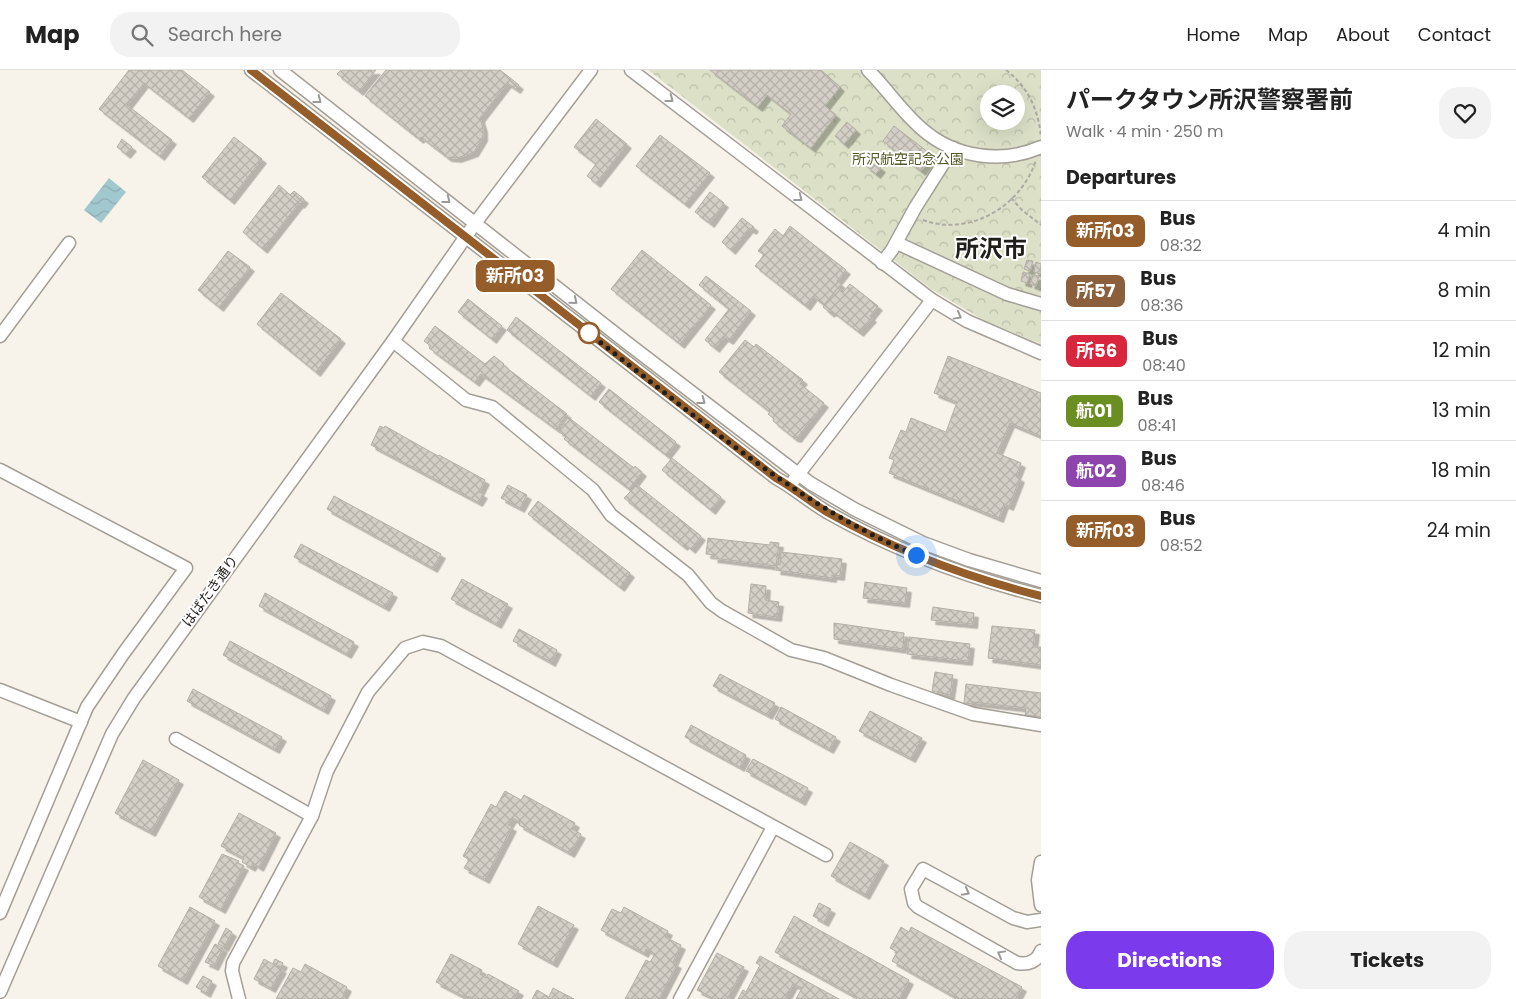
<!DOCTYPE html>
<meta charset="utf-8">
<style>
:root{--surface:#fff;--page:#f2f2f2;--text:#222;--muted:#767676;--line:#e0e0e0;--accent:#7c3aed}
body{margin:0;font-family:Poppins,"Noto Sans JP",sans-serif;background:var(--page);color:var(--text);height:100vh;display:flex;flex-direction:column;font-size:19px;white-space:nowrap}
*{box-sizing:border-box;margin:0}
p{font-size:16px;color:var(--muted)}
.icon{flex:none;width:28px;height:28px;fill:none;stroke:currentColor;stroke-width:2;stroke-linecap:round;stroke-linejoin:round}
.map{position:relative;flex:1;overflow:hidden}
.details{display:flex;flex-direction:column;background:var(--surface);width:475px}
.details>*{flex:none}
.badge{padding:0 10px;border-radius:8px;font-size:18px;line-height:32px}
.controls{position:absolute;left:980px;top:15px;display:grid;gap:10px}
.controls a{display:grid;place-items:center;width:45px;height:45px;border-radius:50%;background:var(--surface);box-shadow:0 5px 20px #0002;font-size:25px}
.you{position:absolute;width:25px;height:25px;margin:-12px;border:4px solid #fff;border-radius:50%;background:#1a73e8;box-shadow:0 0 0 8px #1a73e833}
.map>.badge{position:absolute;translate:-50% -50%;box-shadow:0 0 0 2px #fff}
h2{padding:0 25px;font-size:19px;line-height:45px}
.round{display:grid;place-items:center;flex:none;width:52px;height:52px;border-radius:20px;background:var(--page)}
.head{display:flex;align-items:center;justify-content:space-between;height:85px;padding:0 25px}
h1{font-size:24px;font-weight:700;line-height:38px}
.cta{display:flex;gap:10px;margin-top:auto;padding:10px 25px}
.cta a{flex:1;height:58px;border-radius:20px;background:var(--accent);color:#fff;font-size:20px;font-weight:700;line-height:58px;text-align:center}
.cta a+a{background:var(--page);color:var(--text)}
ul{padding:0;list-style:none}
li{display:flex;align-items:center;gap:15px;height:60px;padding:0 25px;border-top:1px solid var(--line)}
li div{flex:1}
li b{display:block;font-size:19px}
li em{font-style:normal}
li .badge{min-width:55px;font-weight:700;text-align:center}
header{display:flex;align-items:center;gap:30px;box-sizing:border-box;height:70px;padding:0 25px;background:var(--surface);border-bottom:1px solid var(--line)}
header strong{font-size:24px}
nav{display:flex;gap:28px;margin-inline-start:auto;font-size:18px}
.search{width:350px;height:45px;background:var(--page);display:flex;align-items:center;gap:12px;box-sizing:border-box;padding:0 18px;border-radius:20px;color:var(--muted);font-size:19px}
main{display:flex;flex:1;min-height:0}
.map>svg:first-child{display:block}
.forest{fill:url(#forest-crowns);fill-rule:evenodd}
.water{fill:url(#water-waves)}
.building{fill:url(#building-cross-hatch);stroke:#b3afa6;filter:url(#shadow)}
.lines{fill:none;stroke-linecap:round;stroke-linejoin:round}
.minor-casing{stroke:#a39f96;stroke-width:15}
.path{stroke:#aeaaa3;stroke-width:2;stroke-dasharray:4 2.5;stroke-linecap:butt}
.minor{stroke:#fff;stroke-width:12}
.oneway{stroke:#9b9a98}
.line-casing{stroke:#fff;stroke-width:11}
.line{stroke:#955d2a;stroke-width:8}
.walk{stroke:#201f1b;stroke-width:5;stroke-dasharray:0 9}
.stop-dot{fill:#fff;stroke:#955d2a;stroke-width:2.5}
.labels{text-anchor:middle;stroke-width:4;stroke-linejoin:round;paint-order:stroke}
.park-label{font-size:14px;fill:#535928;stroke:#fff}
.street-label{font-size:14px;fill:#201f1b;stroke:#fff}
.town-label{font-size:24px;font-weight:bold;fill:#201f1b;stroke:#fff}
</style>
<header>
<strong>Map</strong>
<div class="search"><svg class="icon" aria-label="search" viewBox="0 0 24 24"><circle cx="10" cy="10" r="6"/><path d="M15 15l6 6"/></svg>Search here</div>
<nav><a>Home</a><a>Map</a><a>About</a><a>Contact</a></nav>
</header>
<main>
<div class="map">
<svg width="1041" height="929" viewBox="0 0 1041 929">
<defs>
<pattern id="forest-crowns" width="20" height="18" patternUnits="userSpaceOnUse" patternTransform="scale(1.25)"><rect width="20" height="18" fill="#dbe0c7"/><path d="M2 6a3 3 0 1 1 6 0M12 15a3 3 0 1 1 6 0" fill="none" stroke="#bcc0aa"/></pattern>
<pattern id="water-waves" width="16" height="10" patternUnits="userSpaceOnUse" patternTransform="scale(1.25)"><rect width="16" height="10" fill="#a2c8cf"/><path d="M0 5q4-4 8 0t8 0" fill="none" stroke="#8babb1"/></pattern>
<pattern id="building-cross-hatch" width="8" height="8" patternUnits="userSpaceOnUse" patternTransform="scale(1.25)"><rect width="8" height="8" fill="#d3cfc6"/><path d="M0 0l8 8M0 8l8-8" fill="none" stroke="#b5b1aa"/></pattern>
<filter id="shadow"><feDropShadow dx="4.5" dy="4.5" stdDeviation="0" flood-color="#0004"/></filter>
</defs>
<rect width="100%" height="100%" fill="#f8f3ea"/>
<path class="forest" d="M648,0h393v274l-56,-23 -54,-32zM989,24h27v27h-27z"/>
<polygon class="water" points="109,108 126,122 101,153 84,140"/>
<g class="building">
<polygon points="129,0 182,0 210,22 189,48 144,13 127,35 172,70 160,86 99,39"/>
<polygon points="341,0 376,0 359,21 337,4"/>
<polygon points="386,0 500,0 519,15 516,19 507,13 480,48 483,58 483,67 474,82 457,88 447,87 421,67 419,69 365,26"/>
<polygon points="710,0 821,0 840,17 825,36 836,45 811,78 782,56 791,44 767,25 758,37"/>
<polygon points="596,49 627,74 596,113 587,106 596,94 574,77"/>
<polygon points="847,52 856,60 844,74 835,66"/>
<polygon points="894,56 933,86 921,101 883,71"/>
<polygon points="660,65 710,103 685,134 636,96"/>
<polygon points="234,67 262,89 230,130 202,107"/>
<polygon points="122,69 132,77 126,84 117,77"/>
<polygon points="871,90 881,98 876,104 866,96"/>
<polygon points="279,115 299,133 263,179 243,162"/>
<polygon points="294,121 304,129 300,134 290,125"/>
<polygon points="710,122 724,133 710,153 695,142"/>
<polygon points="742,148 754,157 752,160 749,158 731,180 722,172"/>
<polygon points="790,156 846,200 837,211 841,214 824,235 813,226 806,236 755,196 764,185 758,181 775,159 783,166"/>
<polygon points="642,180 711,235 680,274 611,219"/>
<polygon points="228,181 250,197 219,237 198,220"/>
<polygon points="1027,190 1033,191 1030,201 1024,199"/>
<polygon points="1036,192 1041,194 1040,204 1034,202"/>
<polygon points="1023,202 1030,204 1027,213 1021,211"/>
<polygon points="1033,205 1039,206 1036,216 1030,214"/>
<polygon points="706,206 751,241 729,270 724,267 715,278 705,270 729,239 699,215"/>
<polygon points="850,214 878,236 870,246 872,248 859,262 832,241 830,243 823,237 838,218 843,222"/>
<polygon points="281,223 341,269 316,302 257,254"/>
<polygon points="468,229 502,256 492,269 458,242"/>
<polygon points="516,247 601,313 591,326 507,260"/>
<polygon points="435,256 485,294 494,286 504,294 503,295 567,344 556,359 481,304 475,312 429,278 431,276 424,271"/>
<polygon points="745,270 754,277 756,274 803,310 800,314 824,333 797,368 793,367 773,351 774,349 768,344 770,342 719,302"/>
<polygon points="948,286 1041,323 1041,366 1010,353 997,383 1021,393 1016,406 1020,408 1009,436 1004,434 999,448 889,403 894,390 889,388 901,360 906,362 911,348 946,362 957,332 934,323"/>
<polygon points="609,319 676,372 666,385 599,332"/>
<polygon points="568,347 634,398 635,396 642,402 629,419 564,369 566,367 558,361"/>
<polygon points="380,356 384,358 385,356 438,386 439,385 485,410 479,422 483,424 478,432 371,375"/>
<polygon points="672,388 721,427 711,440 662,400"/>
<polygon points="508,415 527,425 520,438 501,428"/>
<polygon points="637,415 701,466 691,479 685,474 683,476 624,428"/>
<polygon points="334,426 441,484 433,498 327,439"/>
<polygon points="538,431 630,503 620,517 528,444"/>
<polygon points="708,468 770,475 770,472 779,473 776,496 713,488 714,485 706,484"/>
<polygon points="301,474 393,523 385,537 294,487"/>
<polygon points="781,482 842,489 840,506 832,505 832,508 776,500 777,494 780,495"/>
<polygon points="462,509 508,534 497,554 451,529"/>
<polygon points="865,512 907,518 905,533 863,528"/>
<polygon points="751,514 766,516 765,530 779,532 777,547 748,543"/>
<polygon points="265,523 354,572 347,584 259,536"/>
<polygon points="933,537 974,543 973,554 931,550"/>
<polygon points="834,553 904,563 903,579 834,569"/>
<polygon points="992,556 1035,560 1033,577 1041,577 1041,595 988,588"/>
<polygon points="519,559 557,580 551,592 513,571"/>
<polygon points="909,567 970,574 968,591 907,584"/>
<polygon points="230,571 331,626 324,640 223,585"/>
<polygon points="935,602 953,605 950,625 932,621"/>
<polygon points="720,604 775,633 768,645 713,616"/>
<polygon points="966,614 1041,623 1041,647 1025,645 1026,638 972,632 972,634 964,633"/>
<polygon points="193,619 282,667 275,679 187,631"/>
<polygon points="781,637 836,667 829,679 775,649"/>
<polygon points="870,641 922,668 911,688 859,661"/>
<polygon points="691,655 746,685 740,697 685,667"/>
<polygon points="753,689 808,718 801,731 746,701"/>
<polygon points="143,690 179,710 151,762 115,743"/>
<polygon points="505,721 521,730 524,725 575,753 572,759 581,764 570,783 519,755 520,752 512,748 508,755 512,757 485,809 464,798 469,790 463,786 491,734 496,737"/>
<polygon points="239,743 276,763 259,797 253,793 251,797 242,792 244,788 221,776"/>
<polygon points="850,772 884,791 865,825 831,806"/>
<polygon points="222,784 239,791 238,793 244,796 221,839 199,827"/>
<polygon points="819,833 831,839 824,852 813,846"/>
<polygon points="538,836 574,855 553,893 518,874"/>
<polygon points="190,837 215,851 183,910 158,896"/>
<polygon points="624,837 668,861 665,867 681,875 673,892 677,894 659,929 625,929 646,890 650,892 655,884 646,879 644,883 601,860 612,839 621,843"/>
<polygon points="794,846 909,910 899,929 860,929 775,882"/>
<polygon points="901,857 909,862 911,857 1022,917 1016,929 959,929 892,891 897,882 890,878"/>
<polygon points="226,858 232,862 224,877 218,874"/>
<polygon points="215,874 223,878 214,896 205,892"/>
<polygon points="717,883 744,897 727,929 715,929 697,920"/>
<polygon points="451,884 482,900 480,904 486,908 488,904 519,921 514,929 474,929 468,926 467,928 436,912"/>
<polygon points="760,886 839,929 796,929 802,918 793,914 785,929 738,929 743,920 746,922 760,895 756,893"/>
<polygon points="264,889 282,899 271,918 254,909"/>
<polygon points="275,889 283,893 281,897 273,893"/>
<polygon points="305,894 347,917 343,925 347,929 276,929 293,898 301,902"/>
<polygon points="203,906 212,911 206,923 196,917"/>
<polygon points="553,918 574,929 532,929 537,920 549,927"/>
</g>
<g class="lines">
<g class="minor-casing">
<g id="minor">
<path d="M251,0l525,408c18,10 33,23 51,34 67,38 139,65 214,84"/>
<polyline points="280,0 626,272 810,413 854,439 923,473 969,490 1041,511"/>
<polyline points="631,0 932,230 967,251 1041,283"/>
<path d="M868,0c19,19 34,42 54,59 33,29 80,35 119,18"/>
<polyline points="897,173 1007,224 1041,234"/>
<polyline points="882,193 892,180 915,138 953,78"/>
<polyline points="0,266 69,173"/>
<polyline points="393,271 466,330 492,337 593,420 611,445 688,505 711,533 722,541 791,580 824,588 891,615 973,644 1041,655"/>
<polyline points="0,400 186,498 123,584 87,637 0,843"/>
<polyline points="794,410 932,230"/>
<polyline points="0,620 81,652"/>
<polyline points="176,669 312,746"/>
<polyline points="1041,792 1038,810 1041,835"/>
<path d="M1041,850l-14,2 -14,-4 -90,-49 -12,20 3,14 4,4 99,56c11,2 20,-1 24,-12"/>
<polyline points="0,922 112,664 134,628 393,271 476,152 591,0"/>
<polyline points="239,929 232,901 233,893 312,746 327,701 368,622 405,578 423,572 441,576 826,785"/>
<polyline points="680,929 773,757"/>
</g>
</g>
<g class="path">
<path d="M1006,0c22,17 32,39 35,66"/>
<polyline points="1011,128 1022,140 1041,155"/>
<path d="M923,150c46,17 98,-13 113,-60"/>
</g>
<use href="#minor" class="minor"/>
</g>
<defs><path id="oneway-chevron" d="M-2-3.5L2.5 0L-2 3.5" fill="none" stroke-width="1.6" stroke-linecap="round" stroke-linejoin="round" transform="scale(1.25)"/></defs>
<g class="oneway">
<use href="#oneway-chevron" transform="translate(670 29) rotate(37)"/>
<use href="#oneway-chevron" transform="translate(318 30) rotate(38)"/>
<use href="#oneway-chevron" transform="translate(799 128) rotate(38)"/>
<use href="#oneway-chevron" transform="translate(447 130) rotate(38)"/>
<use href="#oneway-chevron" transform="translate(574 231) rotate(39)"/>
<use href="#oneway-chevron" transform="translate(958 246) rotate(29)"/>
<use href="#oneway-chevron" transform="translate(702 331) rotate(37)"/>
<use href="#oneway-chevron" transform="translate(966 822) rotate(28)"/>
<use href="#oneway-chevron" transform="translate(1001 884) rotate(-151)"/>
</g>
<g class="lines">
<g class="line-casing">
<path id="line" d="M251,0l525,408c18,10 33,23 51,34 67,38 139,65 214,84"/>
</g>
<use href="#line" class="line"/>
<path class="walk" d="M589,263l-5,-3c107,81 208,173 332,225"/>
</g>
<circle class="stop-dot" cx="589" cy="263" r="10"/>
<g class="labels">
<g class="park-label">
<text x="908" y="94">所沢航空記念公園</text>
</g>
<g class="street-label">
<text transform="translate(210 521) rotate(-54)" y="5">はばたき通り</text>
</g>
<g class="town-label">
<text x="991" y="187">所沢市</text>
</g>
</g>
</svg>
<div class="controls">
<a><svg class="icon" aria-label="layers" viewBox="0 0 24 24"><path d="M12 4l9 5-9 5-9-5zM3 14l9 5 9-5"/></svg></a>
</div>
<div class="you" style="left:916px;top:485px"></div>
<b class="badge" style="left:515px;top:206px;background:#955d2a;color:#fff">新所03</b>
</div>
<section class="details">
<div class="head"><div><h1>パークタウン所沢警察署前</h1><p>Walk · 4 min · 250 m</p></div><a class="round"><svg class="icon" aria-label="heart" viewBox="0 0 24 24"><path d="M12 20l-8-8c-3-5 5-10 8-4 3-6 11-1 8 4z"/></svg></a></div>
<h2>Departures</h2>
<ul>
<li><span class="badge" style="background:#955d2a;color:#fff">新所03</span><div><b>Bus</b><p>08:32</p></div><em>4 min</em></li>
<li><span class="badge" style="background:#8b5e3c;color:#fff">所57</span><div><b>Bus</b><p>08:36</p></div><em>8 min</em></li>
<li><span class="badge" style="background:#d7263d;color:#fff">所56</span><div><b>Bus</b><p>08:40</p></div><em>12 min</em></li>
<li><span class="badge" style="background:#6b8e23;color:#fff">航01</span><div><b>Bus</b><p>08:41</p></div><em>13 min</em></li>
<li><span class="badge" style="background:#8e44ad;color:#fff">航02</span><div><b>Bus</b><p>08:46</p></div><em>18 min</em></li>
<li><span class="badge" style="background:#955d2a;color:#fff">新所03</span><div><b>Bus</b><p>08:52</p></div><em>24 min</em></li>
</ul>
<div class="cta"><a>Directions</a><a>Tickets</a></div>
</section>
</main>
